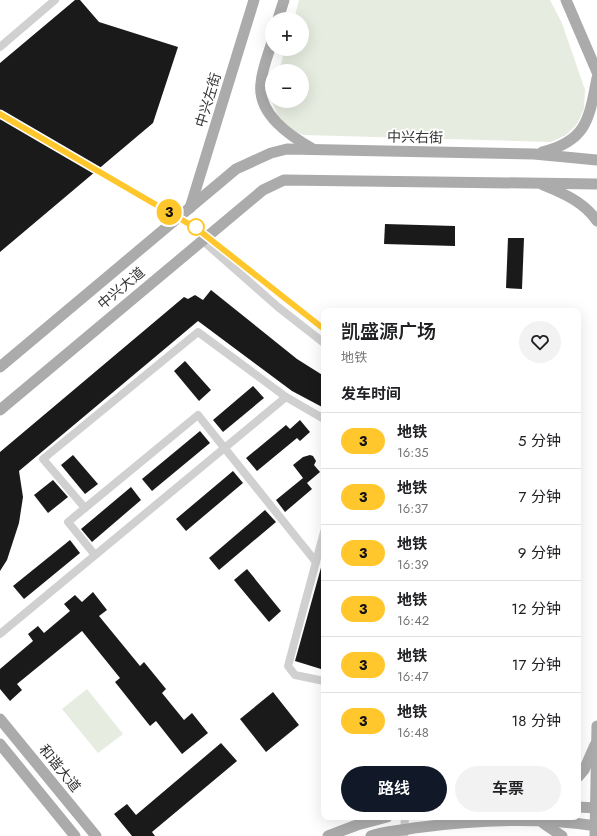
<!DOCTYPE html>
<html lang="zh">
<meta charset="utf-8">
<style>
:root{--surface:#fff;--page:#f2f2f2;--text:#202124;--muted:#757577;--line:#e0e0e0;--accent:#111827}
body{margin:0;font-family:Jost,"Noto Sans SC",sans-serif;background:var(--page);color:var(--text);height:100vh;display:flex;flex-direction:column;font-size:15px;white-space:nowrap}
*{box-sizing:border-box;margin:0}
p{font-size:13px;color:var(--muted)}
.icon{flex:none;width:22px;height:22px;fill:none;stroke:currentColor;stroke-width:2;stroke-linecap:round;stroke-linejoin:round}
.map{position:relative;flex:1;overflow:hidden}
.details{position:absolute;left:321px;top:308px;width:260px;height:512px;display:flex;flex-direction:column;background:var(--surface);border-radius:8px;box-shadow:0 4px 16px #0002}
.details>*{flex:none}
.badge{padding:0 8px;border-radius:13px;font-size:14px;line-height:26px}
.buttons{position:absolute;left:265px;top:12px;display:grid;gap:8px}
.buttons a{display:grid;place-items:center;width:44px;height:44px;border-radius:50%;background:var(--surface);box-shadow:0 4px 16px #0002;font-size:20px}
.map>.badge{position:absolute;translate:-50% -50%;box-shadow:0 0 0 2px #fff}
h2{padding:0 20px;font-size:15px;line-height:36px}
.round{display:grid;place-items:center;flex:none;width:42px;height:42px;border-radius:21px;background:var(--page)}
.head{display:flex;align-items:center;justify-content:space-between;height:68px;padding:0 20px}
h1{font-size:19px;font-weight:600;line-height:30px}
.action{display:flex;gap:8px;margin-top:auto;padding:8px 20px}
.action a{flex:1;height:46px;border-radius:24px;background:var(--accent);color:#fff;font-size:16px;font-weight:600;line-height:46px;text-align:center}
.action a+a{background:var(--page);color:var(--text)}
ul{padding:0;list-style:none}
li{display:flex;align-items:center;gap:12px;height:56px;padding:0 20px;border-top:1px solid var(--line)}
li div{flex:1}
li b{display:block;font-size:15px}
li em{font-style:normal}
li .badge{min-width:44px;font-weight:700;text-align:center}
.map>svg:first-child{display:block}
.green{fill:#e6ecdf}
.building{fill:#1a1a1a}
.lines{fill:none;stroke-linecap:round;stroke-linejoin:round}
.minor{stroke:#d0d0d0;stroke-width:8}
.major{stroke:#ababab;stroke-width:11}
.line-casing{stroke:#fff;stroke-width:9}
.line{stroke:#ffc72c;stroke-width:6}
.stop-dot{fill:#fff;stroke:#ffc72c;stroke-width:2}
.labels{text-anchor:middle;stroke-width:4;stroke-linejoin:round;paint-order:stroke}
.street-label{font-size:14px;fill:#333;stroke:#fff}
</style>
<div class="map">
<svg width="597" height="836" viewBox="0 0 597 836">
<rect width="100%" height="100%" fill="#fff"/>
<g class="green">
<path d="M299,0h251l12,23 23,67 -1,19 -7,15 -11,11 -15,7 -247,-7c-18,-6 -26,-16 -32,-34h30v-30h-23l6,-22h17v-30h-8z"/>
<polygon points="87,689 123,734 98,753 62,709"/>
</g>
<g class="building">
<polygon points="75,0 80,0 99,22 178,47 153,123 0,252 0,63"/>
<polygon points="385,224 455,226 455,246 384,244"/>
<polygon points="508,238 524,238 522,289 506,288"/>
<polygon points="211,290 297,359 324,376 324,408 292,391 198,321 19,471 23,497 19,523 7,560 0,571 0,452 184,297 188,299 195,295 203,300"/>
<polygon points="185,361 211,390 199,401 174,371"/>
<polygon points="253,386 264,398 223,432 213,420"/>
<polygon points="300,420 310,432 300,441 297,438 257,471 246,458 286,425 290,429"/>
<polygon points="200,431 210,443 152,491 142,479"/>
<polygon points="73,455 98,484 85,494 61,465"/>
<polygon points="310,455 313,456 316,461 314,465 320,472 307,483 312,489 285,512 276,500 303,478 293,465 303,457"/>
<polygon points="233,471 243,483 186,531 176,519"/>
<polygon points="53,480 68,497 48,513 34,495"/>
<polygon points="131,487 141,500 92,542 81,529"/>
<polygon points="265,510 276,522 219,570 209,558"/>
<polygon points="70,540 80,553 24,599 13,586"/>
<polygon points="322,564 324,564 324,658 321,669 295,661"/>
<polygon points="247,569 281,611 269,622 234,580"/>
<polygon points="93,592 107,610 99,616 140,666 144,662 166,689 162,693 184,720 192,713 208,733 182,754 156,721 150,726 115,682 120,678 82,631 17,684 22,690 10,701 0,689 0,669 33,641 28,634 38,626 44,633 70,611 64,604 75,595 82,602"/>
<polygon points="273,692 299,725 266,752 240,719"/>
<polygon points="221,743 237,761 152,832 155,836 132,836 114,814 127,804 136,815"/>
</g>
<g class="lines">
<g class="minor">
<polyline points="0,47 55,0"/>
<polyline points="202,240 278,307 324,343"/>
<polyline points="85,508 43,459 198,332 286,397"/>
<polyline points="324,532 288,666 295,675 324,681"/>
<polyline points="95,555 68,522 198,415 316,562"/>
<polyline points="0,634 286,397 324,419"/>
<polyline points="404,836 405,817"/>
</g>
<g class="major">
<polyline points="566,0 597,72"/>
<polyline points="278,19 284,0"/>
<path d="M272,42c-4,13 -10,27 -11,41 -4,31 29,53 52,66"/>
<path d="M542,152c45,-11 47,-33 55,-74"/>
<path d="M543,185c20,8 41,17 54,36"/>
<polyline points="190,208 254,0"/>
<polyline points="0,367 236,169 271,153 287,149 534,154 597,160"/>
<polyline points="0,410 263,190 284,180 597,184"/>
<polyline points="0,719 96,836"/>
<polyline points="0,744 75,836"/>
<polyline points="578,777 584,770 595,745"/>
<polyline points="578,807 597,808"/>
<polyline points="543,823 562,836"/>
<polyline points="328,836 357,825 387,817"/>
<path d="M371,836c13,-5 29,-5 43,-8 59,-8 123,-11 183,-2"/>
<polyline points="595,836 597,726"/>
</g>
</g>
<g class="lines">
<g class="line-casing">
<polyline id="line" points="0,114 196,228 324,329"/>
</g>
<use href="#line" class="line"/>
</g>
<circle class="stop-dot" cx="196" cy="227" r="8"/>
<g class="labels">
<g class="street-label">
<text transform="translate(208 100) rotate(-73)" y="5">中兴左街</text>
<text transform="translate(415 137) rotate(1)" y="5">中兴右街</text>
<text transform="translate(121 288) rotate(-40)" y="5">中兴大道</text>
<text transform="translate(60 768) rotate(51)" y="5">和谐大道</text>
</g>
</g>
</svg>
<div class="buttons">
<a>+</a>
<a>−</a>
</div>
<b class="badge" style="left:169px;top:212px;background:#ffc72c;color:#111">3</b>
<section class="details">
<div class="head"><div><h1>凯盛源广场</h1><p>地铁</p></div><a class="round"><svg class="icon" aria-label="heart" viewBox="0 0 24 24"><path d="M12 20l-8-8c-3-5 5-10 8-4 3-6 11-1 8 4z"/></svg></a></div>
<h2>发车时间</h2>
<ul>
<li><span class="badge" style="background:#ffc72c;color:#111">3</span><div><b>地铁</b><p>16:35</p></div><em>5 分钟</em></li>
<li><span class="badge" style="background:#ffc72c;color:#111">3</span><div><b>地铁</b><p>16:37</p></div><em>7 分钟</em></li>
<li><span class="badge" style="background:#ffc72c;color:#111">3</span><div><b>地铁</b><p>16:39</p></div><em>9 分钟</em></li>
<li><span class="badge" style="background:#ffc72c;color:#111">3</span><div><b>地铁</b><p>16:42</p></div><em>12 分钟</em></li>
<li><span class="badge" style="background:#ffc72c;color:#111">3</span><div><b>地铁</b><p>16:47</p></div><em>17 分钟</em></li>
<li><span class="badge" style="background:#ffc72c;color:#111">3</span><div><b>地铁</b><p>16:48</p></div><em>18 分钟</em></li>
</ul>
<div class="action"><a>路线</a><a>车票</a></div>
</section>
</div>
